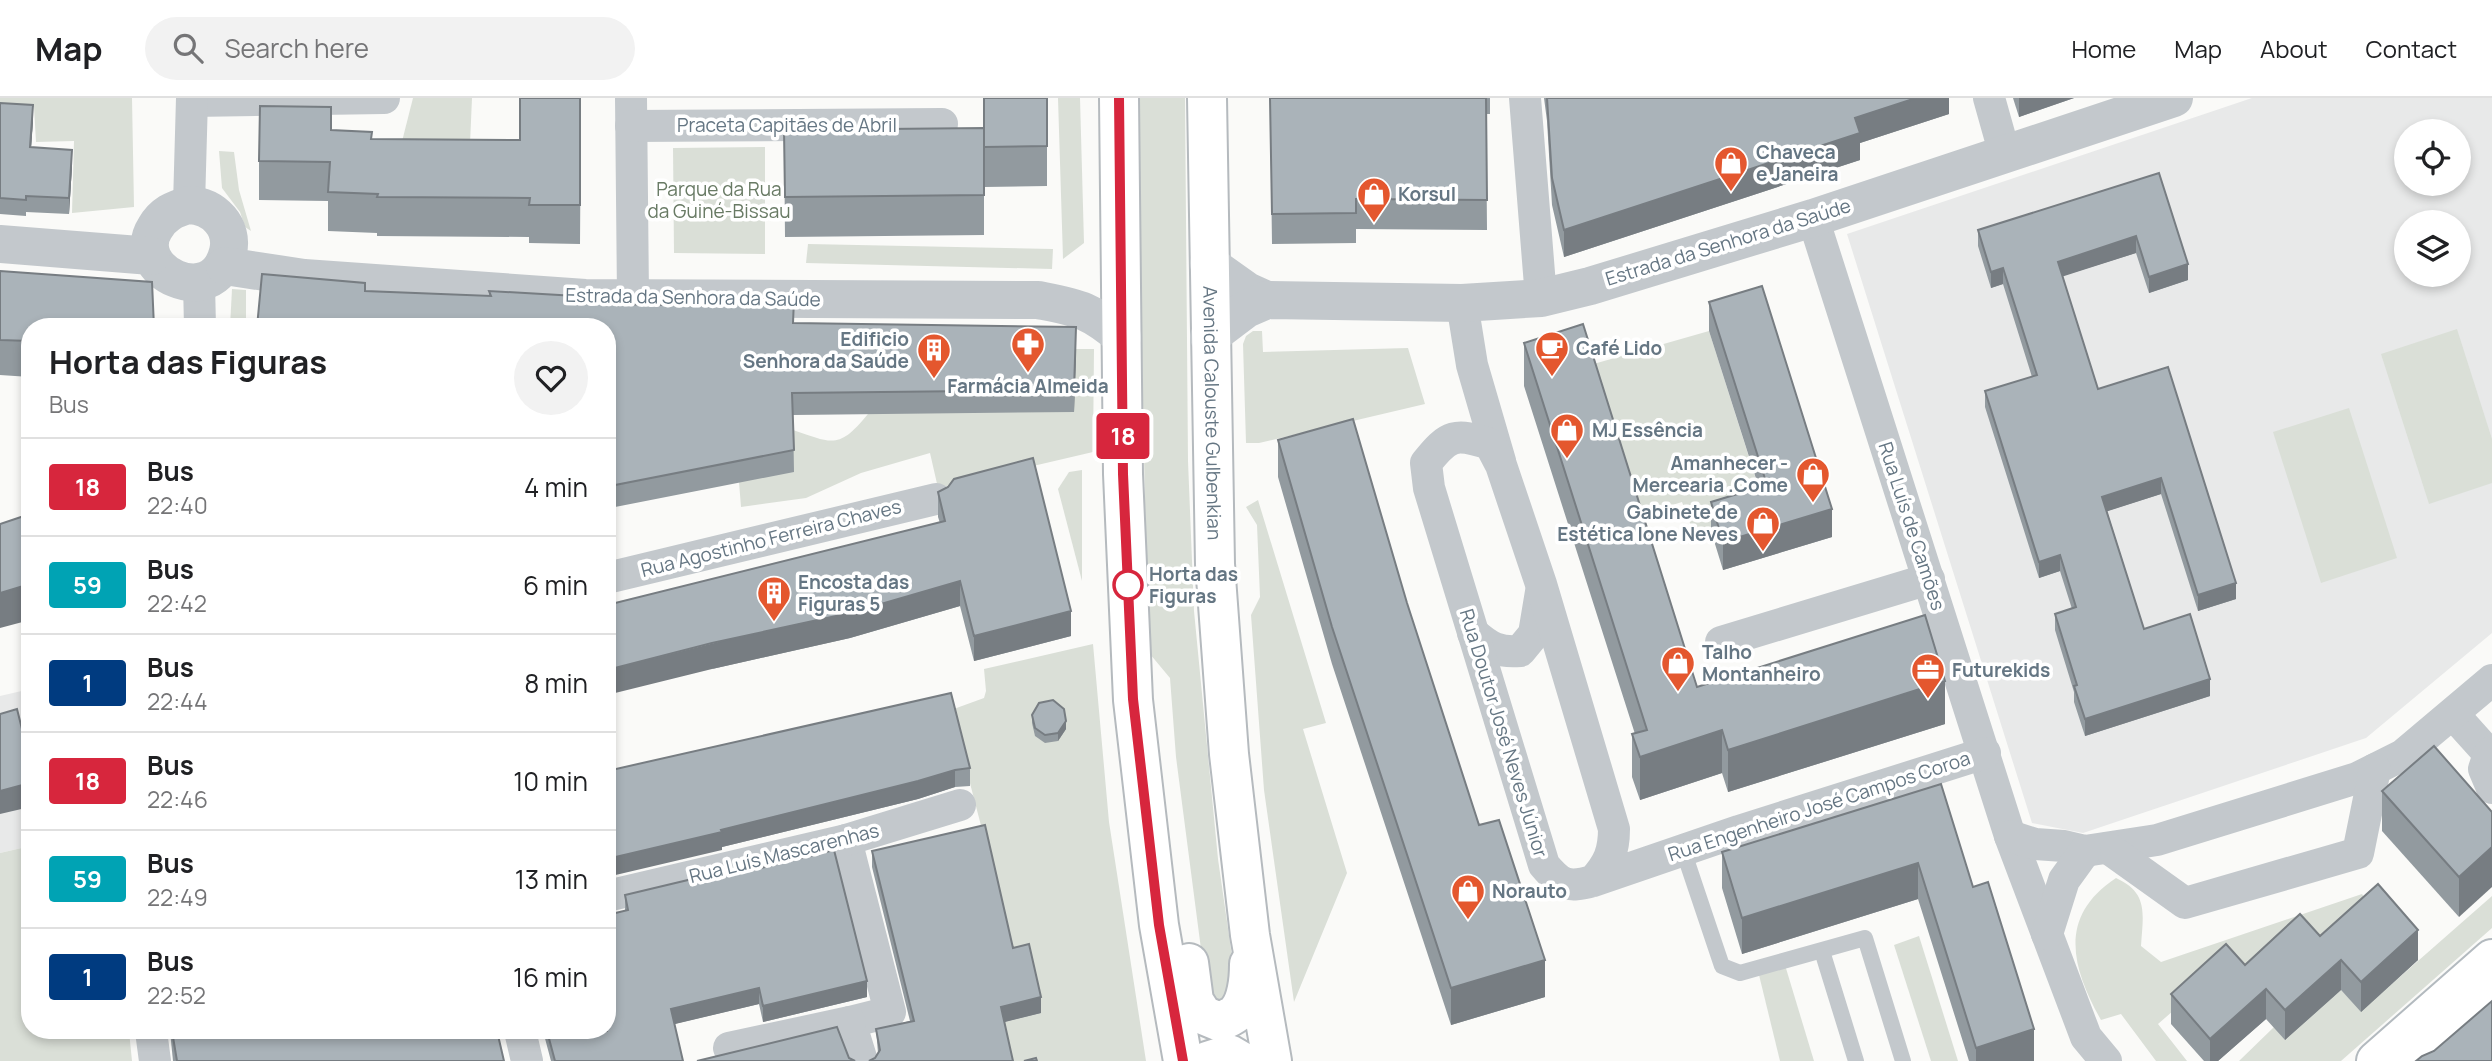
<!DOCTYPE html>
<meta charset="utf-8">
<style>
:root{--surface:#fff;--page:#f2f2f2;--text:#202124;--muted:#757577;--line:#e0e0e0}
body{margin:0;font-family:Manrope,sans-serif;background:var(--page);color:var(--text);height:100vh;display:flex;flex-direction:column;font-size:26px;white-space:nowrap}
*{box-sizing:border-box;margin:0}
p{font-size:23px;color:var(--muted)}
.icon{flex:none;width:38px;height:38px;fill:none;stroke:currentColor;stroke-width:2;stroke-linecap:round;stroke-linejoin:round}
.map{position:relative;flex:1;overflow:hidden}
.drawer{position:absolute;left:21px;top:220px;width:595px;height:721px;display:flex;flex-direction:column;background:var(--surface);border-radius:28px;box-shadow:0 4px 10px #0003}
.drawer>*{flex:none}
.badge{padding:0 14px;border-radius:5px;font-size:24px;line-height:46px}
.controls{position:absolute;left:2394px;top:21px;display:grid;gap:14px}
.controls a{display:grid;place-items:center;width:77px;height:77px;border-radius:50%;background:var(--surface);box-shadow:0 4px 10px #0003;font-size:35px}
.map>.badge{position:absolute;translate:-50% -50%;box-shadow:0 0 0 4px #fff}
.round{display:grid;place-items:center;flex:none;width:74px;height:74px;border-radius:37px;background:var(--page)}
.headline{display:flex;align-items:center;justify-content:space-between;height:119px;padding:0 28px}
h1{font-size:33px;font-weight:700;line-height:52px}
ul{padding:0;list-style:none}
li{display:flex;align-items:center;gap:21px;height:98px;padding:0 28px;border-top:2px solid var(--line)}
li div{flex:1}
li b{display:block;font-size:26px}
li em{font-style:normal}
li .badge{min-width:77px;font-weight:700;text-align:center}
header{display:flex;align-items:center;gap:42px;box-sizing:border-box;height:98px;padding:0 35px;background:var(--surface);border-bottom:2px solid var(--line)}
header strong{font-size:33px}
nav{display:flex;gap:38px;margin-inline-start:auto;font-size:24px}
.search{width:490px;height:63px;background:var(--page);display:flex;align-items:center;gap:18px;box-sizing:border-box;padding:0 24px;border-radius:38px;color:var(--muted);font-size:26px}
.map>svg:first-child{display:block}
.built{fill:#e8e9e9;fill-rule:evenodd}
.green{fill:#dadfd7}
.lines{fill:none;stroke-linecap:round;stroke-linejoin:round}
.secondary-casing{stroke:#b3babf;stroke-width:42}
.primary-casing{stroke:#b5babe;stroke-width:42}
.service{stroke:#c3c8cc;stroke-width:16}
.minor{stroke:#c3c8cc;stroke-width:32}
.tertiary{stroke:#c3c8cc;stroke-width:38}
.secondary{stroke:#fff;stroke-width:38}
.primary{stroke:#fff;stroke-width:38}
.wall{fill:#929a9f}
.shaded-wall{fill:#777d82}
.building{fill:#aab3b9;stroke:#777d82;stroke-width:2}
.line-casing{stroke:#fff;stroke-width:16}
.line{stroke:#d7263d;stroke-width:10}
.stop-dot{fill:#fff;stroke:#d7263d;stroke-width:3.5}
.labels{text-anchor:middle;stroke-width:7;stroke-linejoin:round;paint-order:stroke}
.street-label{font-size:19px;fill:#657683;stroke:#fff}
.poi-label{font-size:19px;font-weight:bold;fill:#657683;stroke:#fff;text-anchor:start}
.park-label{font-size:19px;fill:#687a64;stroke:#fff}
.stop-label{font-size:19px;font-weight:bold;fill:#657683;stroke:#fff;text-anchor:start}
</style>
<header>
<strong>Map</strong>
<div class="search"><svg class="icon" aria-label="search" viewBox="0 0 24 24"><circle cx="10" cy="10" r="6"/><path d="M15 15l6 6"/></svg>Search here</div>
<nav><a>Home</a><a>Map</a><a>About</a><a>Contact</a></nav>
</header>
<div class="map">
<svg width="2492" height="963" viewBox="0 0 2492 963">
<rect width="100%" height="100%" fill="#fafaf8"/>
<g class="built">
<path d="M2252,0h240v535l-126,105 -283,95 -51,-10 -185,-589zM2406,33h53v53h-53zM2406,124h53v53h-53z"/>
<polygon points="26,592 30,605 30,748 0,755 0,598"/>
</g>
<g class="green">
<polygon points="0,0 132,0 134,109 72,115 74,43 36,44 34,9 0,8"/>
<polygon points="413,0 472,0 469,69 395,71"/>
<polygon points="1058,0 1080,0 1084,145 1063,161"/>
<polygon points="1137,0 1185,0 1188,363 1194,513 1218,761 1237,893 1220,904 1212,899 1204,874 1176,659 1170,580 1150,556 1146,459"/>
<polygon points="765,49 765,156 674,155 673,50"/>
<polygon points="219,53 234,54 239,92 251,133 245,129 240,114 222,90"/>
<polygon points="808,146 1053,151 1052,171 806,165"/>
<polygon points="232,191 246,192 246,229 230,229"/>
<polygon points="2457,231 2492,341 2492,385 2429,406 2381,256"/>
<polygon points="1253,233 1262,233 1263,254 1408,250 1425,306 1259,345 1246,345 1243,246 1246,238"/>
<polygon points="1709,233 1767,416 1695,438 1682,404 1634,419 1583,269"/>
<path d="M1076,251h18l-1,103 -155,36 -8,-35 -69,20 -55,25 -65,9 -2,-25 54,-52c41,14 46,19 75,-16z"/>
<polygon points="2349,310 2397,460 2321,485 2273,334"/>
<polygon points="607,332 610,332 610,410 607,411"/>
<polygon points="1082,372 1082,483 1058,391 1069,374"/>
<polygon points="1258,402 1326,625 1303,631 1347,775 1294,904 1264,692 1251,517 1260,499 1257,427 1246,409"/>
<polygon points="1093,546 1109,724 1146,963 1009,963 1001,925 1041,915 1013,866 985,743 951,612 984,600 986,593 984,571"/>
<polygon points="30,748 30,933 129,933 132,963 0,963 0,755"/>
<path d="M2116,780c33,15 27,36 25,68l20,16 201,-68 12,17 -129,73 -18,-20 -69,60 29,37h-31l-35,-47 -20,6c-29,-52 -44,-103 15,-142z"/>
<polygon points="2492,798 2492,830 2341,963 2239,963 2274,929 2285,941 2341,892 2361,913"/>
<polygon points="1919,838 1958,963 1931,963 1894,847"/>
<polygon points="1785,867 1814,963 1780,963 1759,877"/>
</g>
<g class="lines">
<g class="secondary-casing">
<g id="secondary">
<polyline points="2376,963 2492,861"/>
<polyline points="2420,963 2492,900"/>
</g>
</g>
<g class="primary-casing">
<g id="primary">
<polyline points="1119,0 1123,376 1133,602 1159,827 1183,963"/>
<path id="s1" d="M1207,0l8,466 14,190 21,181 22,126"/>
<path d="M1189,865l5,38 9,14 17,7c5,-3 12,-5 16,-9 11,-11 13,-34 13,-49"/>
<polyline points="1207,963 1229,956 1241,963"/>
</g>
</g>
<g class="service">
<polyline points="1683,752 1722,868 1740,875 1865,840 1903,963"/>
<polyline points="1822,853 1856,963"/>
</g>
<g class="minor">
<polyline points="631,0 633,199"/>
<polyline points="1525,0 1541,200"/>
<polyline points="1989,0 2005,57"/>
<polyline points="192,3 384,0"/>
<polyline points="631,28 942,26"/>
<polyline points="189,107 192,0"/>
<polyline points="1813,120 2010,738 2086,939 2106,963"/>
<polyline points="199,185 200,229"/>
<polyline points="1462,205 1472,267 1500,363"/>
<polyline points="607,480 936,401"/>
<path d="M1473,535c16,14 26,20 47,18l14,-17 7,-42"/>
<polyline points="1721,544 1929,481"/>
<polyline points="2453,616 2489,656"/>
<polyline points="2492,654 2489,656 2484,671 2492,690"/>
<polyline points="2010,738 2035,746 2064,748 2085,753 2157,742 2357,680 2403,657 2492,582"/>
<polyline points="846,742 890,914 850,924 862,963"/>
<polyline points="2108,750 2185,805 2358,755 2375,671"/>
<path d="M1593,783c16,-17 21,-30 21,-52l-73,-245 -40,-119 -11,-21c-35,-11 -41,-10 -64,19l3,25 115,377c17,20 23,23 49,16l146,-50 246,-78"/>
<polyline points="607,798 846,742 960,707"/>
<polyline points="2047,836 2064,782 2085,753"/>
<polyline points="151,933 155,963"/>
<polyline points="520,933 527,963"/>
<polyline points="729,950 850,924"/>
</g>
<g class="tertiary">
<path d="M189,107c25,1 45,22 39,47 -15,61 -100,18 -73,-24 8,-14 19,-19 34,-23z"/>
<polyline points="0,146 151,158"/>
<polyline points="1209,166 1247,193 1267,202"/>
<path d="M225,168l79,12 281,20 453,2c40,8 51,9 84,37"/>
<polyline points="1209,239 1246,211 1267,202 1462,205 1541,200 1590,188 1813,120 2174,0"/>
</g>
<use href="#secondary" class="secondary"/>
<use href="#primary" class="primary"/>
</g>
<g class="wall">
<polygon points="581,0 580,146 529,145 529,139 377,138 377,135 328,133 328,103 259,102 259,63 331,32 372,41 520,42"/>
<polygon points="1047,0 1047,88 984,89 984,137 785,139 784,32 984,30"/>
<polygon points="1270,0 1490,0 1490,16 1486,16 1487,132 1356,131 1356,145 1272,146"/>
<polygon points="1544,0 1949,0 1949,16 1860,45 1860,62 1564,159 1552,107 1547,23"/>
<polygon points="2013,0 2074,0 2019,19"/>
<polygon points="0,5 33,23 31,49 72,68 69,116 26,114 26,118 0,116"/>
<polygon points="2159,75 2188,182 2149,195 2136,155 2062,178 2098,291 2168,269 2236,501 2198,513 2161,396 2107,413 2144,531 2210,598 2085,638 2074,604 2074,594 2055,532 2055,516 2072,511 2060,473 2039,480 1985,309 1985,293 2032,279 2003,186 1991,190 1978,148 1978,132"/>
<polygon points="0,173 30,229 30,279 0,277"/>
<polygon points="365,193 489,198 489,193 794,225 1076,251 1074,314 793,317 794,374 610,410 610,322 607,322 607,229"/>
<polygon points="1709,204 1832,439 1723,472 1711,433 1711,404 1759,390 1709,233"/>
<polygon points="1524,245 1697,589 1945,626 1728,694 1722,675 1640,702 1632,679 1632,636 1635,636 1524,288"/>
<polygon points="1278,342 1407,505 1479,727 1545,899 1451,927 1332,566 1278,379"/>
<polygon points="938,394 1071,538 974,563 960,508 850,540 712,571 940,425 938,419"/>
<polygon points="1032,617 1066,631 1058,643 1045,645 1035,638 1032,625"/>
<polygon points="970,670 970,688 955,689 918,701 722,749 722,752 607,673"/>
<polygon points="1941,686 1973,789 2034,963 1969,963 1918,801 1742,856 1722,790 1722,754"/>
<polygon points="2382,693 2492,714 2459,819 2382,733"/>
<polygon points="872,753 1013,850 1041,915 1004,924 875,960 878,955 876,931 910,923 872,769"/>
<polygon points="732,777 867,899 763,924 759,906 674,926 683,963 551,963 543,933 607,933 625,813 625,797"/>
<polygon points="2320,838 2418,862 2361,914 2341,892 2285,942 2266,921 2218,963 2204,963 2171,926 2171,896"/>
<polygon points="170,933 497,933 504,963 173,963"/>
</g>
<g class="shaded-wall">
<polygon points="1916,0 1949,0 1949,16 1860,45 1860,62 1564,159 1564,132 1855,20"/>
<polygon points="2019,0 2074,0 2019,19"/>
<polygon points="33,7 33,23 30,65 30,49"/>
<polygon points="72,52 72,68 69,116 69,100"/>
<polygon points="2136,138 2136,155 2058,180 2058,164"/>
<polygon points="2188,166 2188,182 2149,195 2149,179"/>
<polygon points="2003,170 2003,186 1991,190 1991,174"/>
<polygon points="1076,229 1076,251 1074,314 1074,292"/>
<polygon points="2161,380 2161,396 2102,415 2102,399"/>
<polygon points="1832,411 1832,439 1723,472 1723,444"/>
<polygon points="2060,457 2060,473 2039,480 2039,464"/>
<polygon points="960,483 960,508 850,540 712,571 607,597 607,572"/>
<polygon points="2236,485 2236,501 2198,513 2198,497"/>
<polygon points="30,486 30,522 0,530 0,495"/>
<polygon points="1071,513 1071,538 974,563 974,538"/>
<polygon points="2210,581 2210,598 2085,638 2085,621"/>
<polygon points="1945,583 1945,626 1728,694 1728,652"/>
<polygon points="1066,623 1066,631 1058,643 1058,635"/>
<polygon points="1722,632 1722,675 1640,702 1640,659"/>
<polygon points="955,672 955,689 918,701 722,749 722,752 607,779 607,761"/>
<polygon points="30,685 30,709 0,716 0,693"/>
<polygon points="2492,749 2492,789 2459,819 2459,779"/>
<polygon points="1918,765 1918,801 1742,856 1742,820"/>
<polygon points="2418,832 2418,862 2361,914 2361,884"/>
<polygon points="1545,862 1545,899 1451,927 1451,890"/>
<polygon points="2341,862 2341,892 2285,942 2285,912"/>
<polygon points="867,883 867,899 763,924 763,908"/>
<polygon points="759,890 759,906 671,927 671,911"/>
<polygon points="2266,891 2266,921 2218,963 2210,963 2210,941"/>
<polygon points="1041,899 1041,915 1001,925 1001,909"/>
<polygon points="2034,931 2034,963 1976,963 1976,950"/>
</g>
<g class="building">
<polygon points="520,0 580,0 580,107 529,107 530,100 377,99 378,96 328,94 330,64 259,63 260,8 331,9 331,32 372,34 371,41 520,42"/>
<polygon points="984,0 1047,0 1047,48 984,49"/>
<polygon points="1270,0 1486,0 1487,102 1356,101 1356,115 1272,116"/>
<polygon points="1547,0 1916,0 1855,20 1860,35 1564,132 1552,80"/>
<polygon points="0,5 33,7 30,49 72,52 69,100 26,98 26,102 0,100"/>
<polygon points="984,30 984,97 785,99 784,32"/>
<polygon points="2159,75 2188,166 2149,179 2136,138 2058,164 2098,291 2168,269 2236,485 2198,497 2161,380 2102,399 2144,531 2190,516 2210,581 2085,621 2074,588 2077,587 2055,516 2076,509 2060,457 2039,464 1985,293 2037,277 2003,170 1991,174 1978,132"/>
<polygon points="0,173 152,184 154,229 30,229 30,243 0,242"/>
<polygon points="262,176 365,185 365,193 491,198 489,193 610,200 609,206 735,208 735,200 794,201 793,225 1076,229 1074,292 792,295 794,352 610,388 610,300 607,300 607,229 257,229"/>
<polygon points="1762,188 1832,411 1723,444 1711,404 1767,387 1709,204"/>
<polygon points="1583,226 1697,589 1925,517 1945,583 1728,652 1722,632 1640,659 1632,636 1647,632 1524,245"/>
<polygon points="1353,321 1407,505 1479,727 1499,722 1545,862 1451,890 1332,529 1278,342"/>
<polygon points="1033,360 1071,513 974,538 960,483 850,515 712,545 607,572 607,507 945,423 938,394 948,389 954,381"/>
<polygon points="30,416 30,486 0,495 0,426"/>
<polygon points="951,595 970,670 955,672 918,683 721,732 722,734 607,761 607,673"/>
<polygon points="1053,602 1064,611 1066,623 1058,635 1045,637 1035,630 1032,617 1039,605"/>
<polygon points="17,611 30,663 30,685 0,693 0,616"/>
<polygon points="2434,648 2492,714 2492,749 2459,779 2382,693"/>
<polygon points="1941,686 1973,789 1988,784 2034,931 1976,950 1918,765 1742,820 1722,754"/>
<polygon points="985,727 1013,850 1029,846 1041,899 1001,909 1013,963 869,963 875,960 880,952 876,931 914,923 872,753"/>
<polygon points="834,752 867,883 763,908 759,890 671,911 683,963 555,963 547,933 607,933 607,817 628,812 625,797 730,772 732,777"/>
<polygon points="2378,786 2418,832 2361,884 2341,862 2285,912 2266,891 2210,941 2171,896 2226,846 2245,867 2300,816 2320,838"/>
<polygon points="2492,903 2492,963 2416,963 2422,958 2434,953"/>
<polygon points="837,929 849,960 855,963 697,963"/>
<polygon points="172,933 497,933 504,963 177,963"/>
<polygon points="1036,960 1037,963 1024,963"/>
</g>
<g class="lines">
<g class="line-casing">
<polyline id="line" points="1119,0 1123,376 1133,601 1159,827 1183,963"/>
</g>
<use href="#line" class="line"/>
</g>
<defs>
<g id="shop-pin" transform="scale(1.75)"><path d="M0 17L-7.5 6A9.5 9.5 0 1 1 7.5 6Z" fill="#e4572e" stroke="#fff"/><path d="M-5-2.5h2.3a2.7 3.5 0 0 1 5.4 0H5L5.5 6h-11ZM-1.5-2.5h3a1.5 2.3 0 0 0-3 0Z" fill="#fff"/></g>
<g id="pharmacy-pin" transform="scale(1.75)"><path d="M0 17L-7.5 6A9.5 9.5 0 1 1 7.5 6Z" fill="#e4572e" stroke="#fff"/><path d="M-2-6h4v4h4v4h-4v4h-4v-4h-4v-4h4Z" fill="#fff"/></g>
<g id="cafe-pin" transform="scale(1.75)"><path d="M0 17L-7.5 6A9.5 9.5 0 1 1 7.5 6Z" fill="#e4572e" stroke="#fff"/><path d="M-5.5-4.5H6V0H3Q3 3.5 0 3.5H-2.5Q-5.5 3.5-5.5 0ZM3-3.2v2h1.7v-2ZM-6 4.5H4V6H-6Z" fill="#fff"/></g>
<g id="building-pin" transform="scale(1.75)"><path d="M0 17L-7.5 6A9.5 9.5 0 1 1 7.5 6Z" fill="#e4572e" stroke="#fff"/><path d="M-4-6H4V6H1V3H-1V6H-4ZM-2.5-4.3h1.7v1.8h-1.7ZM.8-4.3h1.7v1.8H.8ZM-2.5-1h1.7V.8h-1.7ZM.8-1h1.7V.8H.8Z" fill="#fff"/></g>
<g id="office-pin" transform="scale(1.75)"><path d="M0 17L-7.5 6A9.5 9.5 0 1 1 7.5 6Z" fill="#e4572e" stroke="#fff"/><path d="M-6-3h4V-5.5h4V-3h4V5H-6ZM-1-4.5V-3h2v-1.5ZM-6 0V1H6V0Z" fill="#fff"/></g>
</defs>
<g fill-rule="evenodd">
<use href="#shop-pin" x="1731" y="65"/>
<use href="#shop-pin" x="1374" y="96"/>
<use href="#pharmacy-pin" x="1028" y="246"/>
<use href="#cafe-pin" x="1552" y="250"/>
<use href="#building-pin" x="934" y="252"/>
<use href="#shop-pin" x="1567" y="332"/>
<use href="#shop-pin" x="1813" y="376"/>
<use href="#shop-pin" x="1763" y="425"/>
<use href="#building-pin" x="774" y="495"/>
<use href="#shop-pin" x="1678" y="565"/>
<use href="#office-pin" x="1928" y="572"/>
<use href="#shop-pin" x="1468" y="793"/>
</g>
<circle class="stop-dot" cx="1128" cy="487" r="14"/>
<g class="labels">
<g class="street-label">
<text x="787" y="34">Praceta Capitães de Abril</text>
<text transform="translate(1728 144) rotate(-17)" y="7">Estrada da Senhora da Saúde</text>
<text transform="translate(693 199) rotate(1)" y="7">Estrada da Senhora da Saúde</text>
<text dy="7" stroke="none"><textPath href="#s1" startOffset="315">Avenida Calouste Gulbenkian</textPath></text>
<text transform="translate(1912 428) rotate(72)" y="7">Rua Luís de Camões</text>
<text transform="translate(771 440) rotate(-14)" y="7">Rua Agostinho Ferreira Chaves</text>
<text transform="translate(1504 635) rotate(73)" y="7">Rua Doutor José Neves Júnior</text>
<text transform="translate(1819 708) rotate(-18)" y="7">Rua Engenheiro José Campos Coroa</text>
<text transform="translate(784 755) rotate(-14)" y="7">Rua Luís Mascarenhas</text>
</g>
<g class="poi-label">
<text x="1756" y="61">Chaveca<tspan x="1756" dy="22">e Janeira</tspan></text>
<text x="1398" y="103">Korsul</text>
<text x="909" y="248" text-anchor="end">Edificio<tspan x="909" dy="22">Senhora da Saúde</tspan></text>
<text x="1576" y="257">Café Lido</text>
<text x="1028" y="295" text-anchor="middle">Farmácia Almeida</text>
<text x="1592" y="339">MJ Essência</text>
<text x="1788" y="372" text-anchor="end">Amanhecer -<tspan x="1788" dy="22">Mercearia .Come</tspan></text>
<text x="1738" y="421" text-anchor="end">Gabinete de<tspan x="1738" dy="22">Estética Ione Neves</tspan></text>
<text x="798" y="491">Encosta das<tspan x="798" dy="22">Figuras 5</tspan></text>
<text x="1702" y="561">Talho<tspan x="1702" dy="22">Montanheiro</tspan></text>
<text x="1952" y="579">Futurekids</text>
<text x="1492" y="800">Norauto</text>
</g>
<g class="park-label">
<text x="719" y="98">Parque da Rua<tspan x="719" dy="22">da Guiné-Bissau</tspan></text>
</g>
<g class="stop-label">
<text x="1149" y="483">Horta das<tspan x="1149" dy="22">Figuras</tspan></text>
</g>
</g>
</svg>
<div class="controls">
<a><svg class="icon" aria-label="locate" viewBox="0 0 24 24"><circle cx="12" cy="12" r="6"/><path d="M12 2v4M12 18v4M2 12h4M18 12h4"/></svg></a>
<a><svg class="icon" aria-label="layers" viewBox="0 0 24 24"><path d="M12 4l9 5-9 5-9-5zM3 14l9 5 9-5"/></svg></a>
</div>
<b class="badge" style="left:1123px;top:338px;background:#d7263d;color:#fff">18</b>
<section class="drawer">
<div class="headline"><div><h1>Horta das Figuras</h1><p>Bus</p></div><a class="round"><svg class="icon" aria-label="heart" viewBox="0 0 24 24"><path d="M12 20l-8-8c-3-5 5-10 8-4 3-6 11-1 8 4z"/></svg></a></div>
<ul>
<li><span class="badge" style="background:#d7263d;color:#fff">18</span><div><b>Bus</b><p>22:40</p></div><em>4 min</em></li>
<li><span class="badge" style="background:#00a3b4;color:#fff">59</span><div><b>Bus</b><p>22:42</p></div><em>6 min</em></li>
<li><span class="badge" style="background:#003b80;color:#fff">1</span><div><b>Bus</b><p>22:44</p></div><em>8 min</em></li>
<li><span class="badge" style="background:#d7263d;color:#fff">18</span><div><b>Bus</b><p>22:46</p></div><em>10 min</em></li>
<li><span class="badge" style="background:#00a3b4;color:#fff">59</span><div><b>Bus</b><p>22:49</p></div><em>13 min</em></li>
<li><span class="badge" style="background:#003b80;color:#fff">1</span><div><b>Bus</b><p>22:52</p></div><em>16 min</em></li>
</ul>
</section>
</div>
